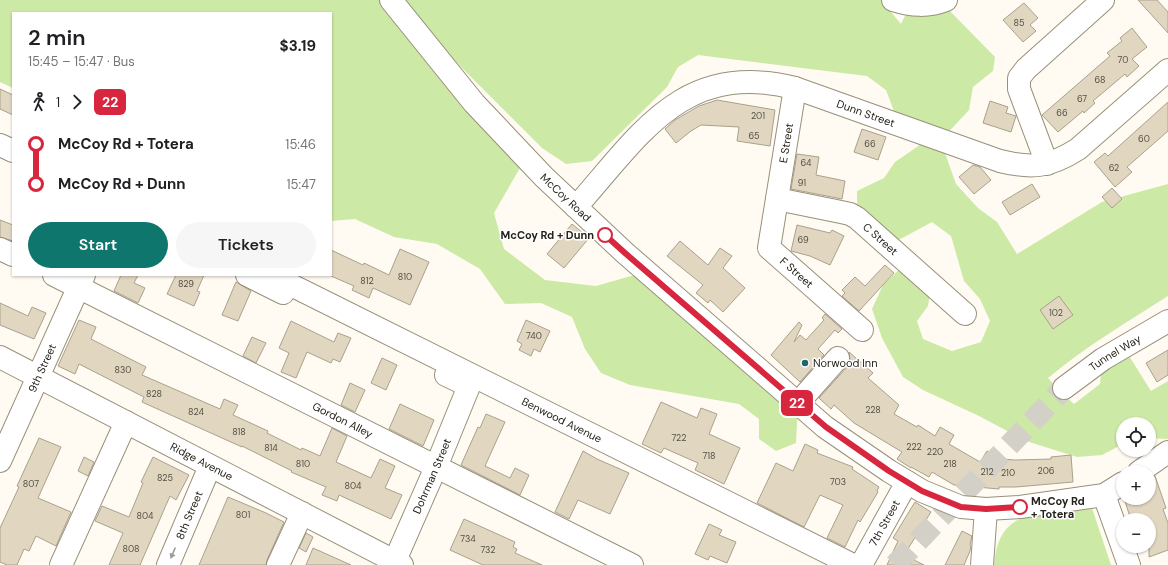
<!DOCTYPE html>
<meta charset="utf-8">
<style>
:root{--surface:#fff;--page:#f6f6f6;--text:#202124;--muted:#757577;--accent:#0f766e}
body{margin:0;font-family:"DM Sans",sans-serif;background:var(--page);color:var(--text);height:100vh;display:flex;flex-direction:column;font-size:15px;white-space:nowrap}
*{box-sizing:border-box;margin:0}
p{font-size:13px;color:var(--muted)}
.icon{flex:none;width:22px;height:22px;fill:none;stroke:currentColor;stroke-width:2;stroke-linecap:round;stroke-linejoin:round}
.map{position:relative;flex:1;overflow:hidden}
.drawer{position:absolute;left:12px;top:12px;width:320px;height:264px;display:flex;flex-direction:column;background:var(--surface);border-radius:0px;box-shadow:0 1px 3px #0004}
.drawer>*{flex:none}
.badge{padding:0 8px;border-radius:6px;font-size:14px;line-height:26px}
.controls{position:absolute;left:1116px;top:417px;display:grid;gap:8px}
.controls a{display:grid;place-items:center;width:40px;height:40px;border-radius:50%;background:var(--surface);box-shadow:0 1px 3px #0004;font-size:20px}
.map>.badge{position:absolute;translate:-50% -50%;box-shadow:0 0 0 2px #fff}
.legs{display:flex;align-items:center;gap:6px;height:44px;padding:0 16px;font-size:13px}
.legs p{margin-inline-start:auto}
.head{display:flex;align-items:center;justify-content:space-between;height:68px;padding:0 16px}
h1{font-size:22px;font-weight:600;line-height:30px}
.button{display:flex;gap:8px;margin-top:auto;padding:8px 16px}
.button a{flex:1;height:46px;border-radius:24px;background:var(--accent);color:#fff;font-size:16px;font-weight:600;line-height:46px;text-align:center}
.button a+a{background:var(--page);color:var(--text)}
ul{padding:0 16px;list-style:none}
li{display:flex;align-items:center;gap:14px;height:40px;font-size:15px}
li i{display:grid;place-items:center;width:6px;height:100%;margin:0 5px;background:currentColor}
li i::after{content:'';width:10px;height:10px;margin:-5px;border:3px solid;border-radius:50%;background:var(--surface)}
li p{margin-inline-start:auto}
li:first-child i{background:linear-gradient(#0000 50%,currentColor 0)}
li:last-child i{background:linear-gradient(currentColor 50%,#0000 0)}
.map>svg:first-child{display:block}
.green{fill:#cce9a6}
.building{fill:#e1d7c1;stroke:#aaa08c}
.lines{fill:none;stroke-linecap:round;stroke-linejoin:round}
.minor-tunnel{stroke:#d3d0c7;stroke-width:22;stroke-dasharray:22 11;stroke-linecap:butt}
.minor-casing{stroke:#99907b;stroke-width:24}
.minor{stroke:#fff;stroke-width:22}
.oneway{fill:#9d9c98}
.line-1-casing{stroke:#fff;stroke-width:9}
.line-1{stroke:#d7263d;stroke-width:6}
.stop-1-dot{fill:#fff;stroke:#d7263d;stroke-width:2}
.poi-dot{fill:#1c686f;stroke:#fff;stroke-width:1.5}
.labels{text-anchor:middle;stroke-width:3;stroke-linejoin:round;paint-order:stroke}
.number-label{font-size:9px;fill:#544f44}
.street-label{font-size:11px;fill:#25221a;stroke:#fff}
.stop-label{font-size:11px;font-weight:bold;fill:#25221a;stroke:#fff;text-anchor:end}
.poi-label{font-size:11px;fill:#25221a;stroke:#fff;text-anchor:start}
</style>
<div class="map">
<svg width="1168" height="565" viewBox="0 0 1168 565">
<rect width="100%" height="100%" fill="#fffbf2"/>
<g class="green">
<polygon points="0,0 387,0 521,166 494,213 504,249 545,280 596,286 645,272 798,405 796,443 776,451 759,439 759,419 739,404 630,385 601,373 585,349 572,317 541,303 505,304 480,269 437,244 394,237 355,219 331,221 331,13 13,13 13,88 0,82"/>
<polygon points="402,0 881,0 901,24 910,6 943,4 995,57 993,71 973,87 969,110 942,139 898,122 886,90 867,76 698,55 678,67 667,87 592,161 566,164 542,148 421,27"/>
<path d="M930,138l11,4 15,42 22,24 19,14 20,32 85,-52 66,-18v112c-41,26 -83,51 -120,82l11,12 15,14 26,-20 2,-20 24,-13 25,40 17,-10v58l-19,-1v-14h-26v20l-21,11 -25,2 -51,-16 -47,-25 -56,-26 -20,-13 -21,-39 -10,-29 11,-24 22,-21 26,24 -3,18 -11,15 6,18 29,12 29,-9 9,-21 -10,-22 -16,-18 -13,-45 -19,-14 -39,21 -36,-30v-22l27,-13 11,-16z"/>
<path d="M1092,508l19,57h-117c2,-25 10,-42 35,-50z"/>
</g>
<g class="building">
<polygon points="1138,0 1157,0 1168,12 1168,33"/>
<polygon points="1024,3 1038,18 1030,25 1036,31 1023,42 1003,20"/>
<polygon points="1132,28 1147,47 1132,59 1139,66 1127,77 1125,74 1093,101 1095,103 1084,113 1083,111 1058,132 1042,115 1110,56 1107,53 1122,41 1120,38"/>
<polygon points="0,89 13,95 13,115 0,109"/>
<polygon points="717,100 775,110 770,146 737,141 739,127 701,125 691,131 676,143 665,129 675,120 699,106"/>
<polygon points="990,101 1008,107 1006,113 1016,116 1011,132 983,123"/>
<polygon points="1168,102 1168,131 1127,167 1132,172 1115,187 1094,162 1105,153 1108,156"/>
<polygon points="862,129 886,137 878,160 854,152"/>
<polygon points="797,154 819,157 816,175 845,181 842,199 791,189"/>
<polygon points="973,165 980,167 991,180 974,194 959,177"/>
<polygon points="1032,184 1040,197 1010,215 1002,202"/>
<polygon points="1112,188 1122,199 1112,208 1102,197"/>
<polygon points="0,220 13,225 13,241 0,237"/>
<polygon points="572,224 589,238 564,268 547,254"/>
<polygon points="797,225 830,233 832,230 844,236 830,265 810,256 791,251"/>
<polygon points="680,241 708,265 720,248 732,256 723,268 745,288 723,312 710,300 708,303 696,293 703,285 667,256"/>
<polygon points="400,249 429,262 410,305 373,288 369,298 352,290 354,286 331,276 331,250 363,265 364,263 389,275"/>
<polygon points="885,265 894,273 859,311 842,296 845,293 842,290 855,277 865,286"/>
<polygon points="121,275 138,275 134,283 145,288 138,303 114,291"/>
<polygon points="176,275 204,275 197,291 200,292 194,306 167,294"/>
<polygon points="236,282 251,291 238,321 222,315"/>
<polygon points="1059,296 1073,315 1053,329 1040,310"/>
<polygon points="0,303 28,316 32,307 46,313 34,339 0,325"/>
<polygon points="825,314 842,329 838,333 835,330 818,349 824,355 800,382 771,355 799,322 802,325 794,342 800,335 806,340 824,320 822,318"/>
<polygon points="79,320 96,327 91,339 146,367 142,375 220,409 224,399 238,405 233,415 268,431 267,433 301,450 302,448 320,456 332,428 347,436 336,462 371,478 380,459 395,466 385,488 402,495 391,519 339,495 337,501 322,495 326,487 291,472 292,471 242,446 242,447 142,402 144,397 79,364 75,374 58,366"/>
<polygon points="526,320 550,331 540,352 534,349 531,356 519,350 522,344 517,341"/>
<polygon points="291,321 334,342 338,333 351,338 340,362 333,359 331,363 307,352 296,378 281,372 289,353 279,348"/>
<polygon points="252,337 266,343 256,363 243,356"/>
<polygon points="1168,350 1168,375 1157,382 1146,363"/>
<polygon points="849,352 873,373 868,378 899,405 894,414 917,427 918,425 935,436 940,427 954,435 949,444 980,462 987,451 1002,459 1015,460 1051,459 1051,457 1071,455 1073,482 1016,487 999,487 999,489 954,485 932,472 929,477 911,467 911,468 897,459 902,452 854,423 834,405 831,409 819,398 848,366 850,360"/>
<polygon points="382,358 397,365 386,390 371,383"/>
<polygon points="350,383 365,390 355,412 341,405"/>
<polygon points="661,402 697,418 701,408 717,414 709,434 740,448 724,484 695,470 698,463 664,448 661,453 642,444"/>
<polygon points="400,404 434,420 423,446 389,429"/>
<polygon points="486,414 505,422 485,466 510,478 515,468 529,475 520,495 461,465 478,427 480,428"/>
<polygon points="39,438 61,447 38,498 71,512 56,546 36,536 29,551 24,549 17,565 7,565 0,562 0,528 19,487 17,486"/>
<polygon points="805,444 818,450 817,453 853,467 852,469 879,487 877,491 878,492 860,522 858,520 845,547 827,538 843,505 820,495 804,527 757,503 776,463 793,471"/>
<polygon points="583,451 597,459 629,473 610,514 578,500 569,519 555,512"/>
<polygon points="84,457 94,462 88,476 78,471"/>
<polygon points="153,457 189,475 176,500 170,496 140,565 109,565 123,533 95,521 102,506 129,517 143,483 141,482"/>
<polygon points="1155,476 1166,508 1163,509 1168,523 1168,550 1149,557 1149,520 1131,520 1124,498 1149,498 1149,480"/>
<polygon points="228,497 266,513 284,522 267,560 266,565 199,565"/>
<polygon points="915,502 931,512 904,555 924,565 887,565 898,541 893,538"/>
<polygon points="464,519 515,542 513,547 517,549 515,553 542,565 483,565 450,550"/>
<polygon points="709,524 722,530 719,535 736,542 727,563 710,556 708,560 695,554"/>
<polygon points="962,531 972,536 970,545 971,546 970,551 964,565 945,565"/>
<polygon points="306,533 313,537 306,552 299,548"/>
<polygon points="313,548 351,565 306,565"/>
</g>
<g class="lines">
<polyline class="minor-tunnel" points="895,565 1064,388"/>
<g class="minor-casing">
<g id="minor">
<path id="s1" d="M391,0l83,103 70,74 81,76 200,174 64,44 33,20 39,16 25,2 34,-2 84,-12 19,-12"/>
<path d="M893,0c19,6 35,7 53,0"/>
<path id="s2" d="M795,88l-26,160 93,82"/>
<polyline points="0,145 13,151"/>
<polyline points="1047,164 1019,89 1019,78 1026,69 1103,0"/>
<path id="s3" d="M777,199l64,13 9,2 7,4 108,96"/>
<path id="s4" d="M576,207c65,-73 107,-147 219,-119l205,73c32,8 50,6 78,-12l90,-79"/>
<polyline points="0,249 13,255"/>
<path id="s5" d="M54,275l578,290"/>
<polyline points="247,275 283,293"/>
<path id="s6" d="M271,275l582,290"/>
<path id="s7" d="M0,357l402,208"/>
<path id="s8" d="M1064,388l39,-29 65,-38"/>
<polyline points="798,403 838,358"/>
<path id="s9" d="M0,461l84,-186"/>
<polyline points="1139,472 1168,452"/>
<polyline points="1104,495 1129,565"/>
<polyline points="61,565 126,422"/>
<path id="s10" d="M168,565l42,-99"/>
<polyline points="278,565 302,513"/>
<path id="s11" d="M393,565l43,-98 33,-81 -23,-11"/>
<path id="s12" d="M861,565l46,-83"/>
<polyline points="982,565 986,509"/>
</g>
</g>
<use href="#minor" class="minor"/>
</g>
<defs><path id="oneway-solid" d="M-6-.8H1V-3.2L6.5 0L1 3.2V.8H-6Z"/></defs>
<use class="oneway" href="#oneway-solid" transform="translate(173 553) rotate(113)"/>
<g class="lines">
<g class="line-1-casing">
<polyline id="line-1" points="605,235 625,253 826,427 889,471 922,491 961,507 986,509 1020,507"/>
</g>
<use href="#line-1" class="line-1"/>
</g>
<g class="stop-1-dot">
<circle cx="605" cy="235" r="7"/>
<circle cx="1020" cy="507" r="7"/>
</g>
<circle class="poi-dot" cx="805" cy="363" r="4"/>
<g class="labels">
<g class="number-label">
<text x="1019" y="26">85</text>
<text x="1123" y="63">70</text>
<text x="1100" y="83">68</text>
<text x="1082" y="102">67</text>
<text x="1062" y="116">66</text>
<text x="758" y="119">201</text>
<text x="754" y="139">65</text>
<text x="1144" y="142">60</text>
<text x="870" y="147">66</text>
<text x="806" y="166">64</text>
<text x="1114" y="171">62</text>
<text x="802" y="186">91</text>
<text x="803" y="243">69</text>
<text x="405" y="280">810</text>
<text x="367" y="284">812</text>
<text x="186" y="287">829</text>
<text x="1056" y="316">102</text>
<text x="534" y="339">740</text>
<text x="123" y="373">830</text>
<text x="154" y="397">828</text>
<text x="873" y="413">228</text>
<text x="196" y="415">824</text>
<text x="239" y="435">818</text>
<text x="679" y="441">722</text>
<text x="914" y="450">222</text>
<text x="271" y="451">814</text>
<text x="935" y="455">220</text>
<text x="709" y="459">718</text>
<text x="303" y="467">810</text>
<text x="950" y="467">218</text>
<text x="1046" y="474">206</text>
<text x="987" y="475">212</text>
<text x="1008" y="476">210</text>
<text x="165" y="481">825</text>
<text x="838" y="485">703</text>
<text x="31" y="487">807</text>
<text x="353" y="489">804</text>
<text x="243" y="518">801</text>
<text x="145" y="519">804</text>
<text x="468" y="542">734</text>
<text x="131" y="552">808</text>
<text x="488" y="553">732</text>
</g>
<g class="street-label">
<text dy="4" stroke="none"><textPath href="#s4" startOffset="343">Dunn Street</textPath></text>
<text transform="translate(786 143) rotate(-81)" y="4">E Street</text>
<text dy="4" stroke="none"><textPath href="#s1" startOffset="264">McCoy Road</textPath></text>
<text dy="4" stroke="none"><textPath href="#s3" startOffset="114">C Street</textPath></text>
<text dy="4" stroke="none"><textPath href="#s2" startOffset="199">F Street</textPath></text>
<text dy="4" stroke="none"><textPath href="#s8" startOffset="62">Tunnel Way</textPath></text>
<text dy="4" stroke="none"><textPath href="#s9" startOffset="102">9th Street</textPath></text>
<text dy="4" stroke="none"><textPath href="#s6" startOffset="325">Benwood Avenue</textPath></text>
<text dy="4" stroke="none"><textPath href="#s5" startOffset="323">Gordon Alley</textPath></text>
<text dy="4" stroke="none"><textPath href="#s7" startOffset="227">Ridge Avenue</textPath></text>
<text dy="4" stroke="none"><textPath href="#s11" startOffset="97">Dohrman Street</textPath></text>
<text dy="4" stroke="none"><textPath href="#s10" startOffset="54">8th Street</textPath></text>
<text dy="4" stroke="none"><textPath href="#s12" startOffset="48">7th Street</textPath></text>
</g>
<g class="stop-label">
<text x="594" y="239">McCoy Rd + Dunn</text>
<text x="1031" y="505" text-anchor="start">McCoy Rd<tspan x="1031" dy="13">+ Totera</tspan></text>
</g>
<g class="poi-label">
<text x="813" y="367">Norwood Inn</text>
</g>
</g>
</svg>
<div class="controls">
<a><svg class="icon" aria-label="locate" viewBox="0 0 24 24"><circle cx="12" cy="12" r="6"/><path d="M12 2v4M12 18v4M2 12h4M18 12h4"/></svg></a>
<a>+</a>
<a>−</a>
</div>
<b class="badge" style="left:797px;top:403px;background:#d7263d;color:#fff">22</b>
<section class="drawer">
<div class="head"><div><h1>2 min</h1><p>15:45 – 15:47 · Bus</p></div><b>$3.19</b></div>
<div class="legs"><svg class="icon" aria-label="walk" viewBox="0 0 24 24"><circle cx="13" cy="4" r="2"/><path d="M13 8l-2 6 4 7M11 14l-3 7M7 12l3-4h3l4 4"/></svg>1<svg class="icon" aria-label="forward" viewBox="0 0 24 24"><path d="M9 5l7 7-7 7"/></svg><b class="badge" style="background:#d7263d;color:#fff">22</b></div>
<ul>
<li><i style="color:#d7263d"></i><b>McCoy Rd + Totera</b><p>15:46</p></li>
<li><i style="color:#d7263d"></i><b>McCoy Rd + Dunn</b><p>15:47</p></li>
</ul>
<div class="button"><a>Start</a><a>Tickets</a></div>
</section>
</div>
